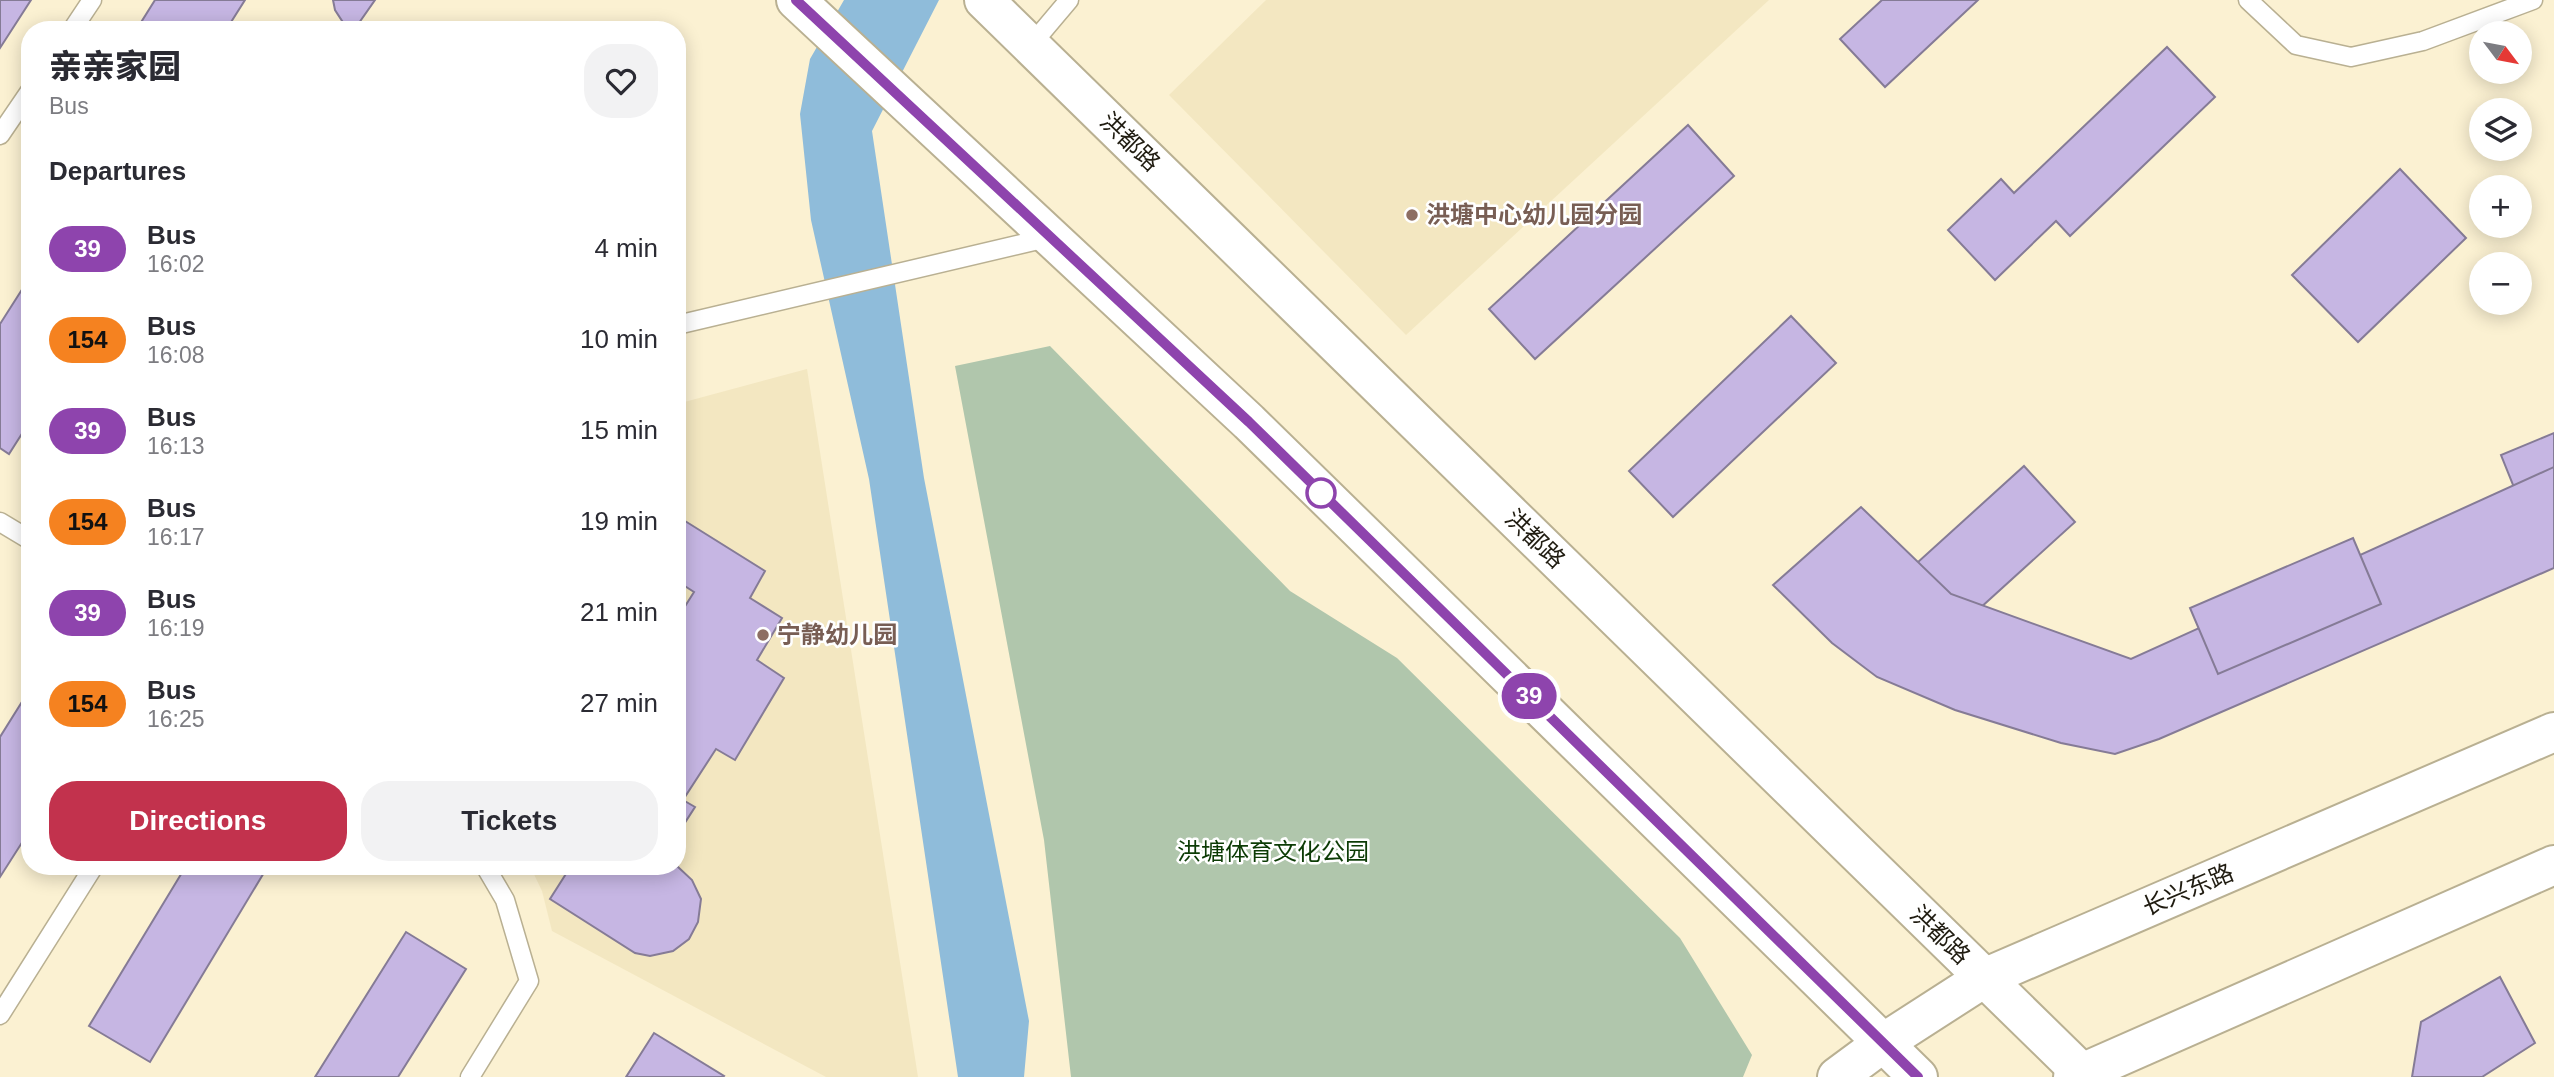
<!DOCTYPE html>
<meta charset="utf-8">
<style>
:root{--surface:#fff;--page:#f2f2f3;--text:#2b2b33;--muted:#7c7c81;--accent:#c2324d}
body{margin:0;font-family:Helvetica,"Noto Sans SC",sans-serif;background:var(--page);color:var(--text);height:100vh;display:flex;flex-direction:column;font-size:26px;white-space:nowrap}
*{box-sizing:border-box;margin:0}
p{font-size:23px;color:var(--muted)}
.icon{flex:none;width:38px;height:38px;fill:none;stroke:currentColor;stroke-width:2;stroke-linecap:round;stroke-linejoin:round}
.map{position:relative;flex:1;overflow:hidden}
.drawer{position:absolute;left:21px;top:21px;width:665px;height:854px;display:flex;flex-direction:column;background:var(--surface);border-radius:28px;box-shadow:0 4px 18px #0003}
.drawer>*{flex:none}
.badge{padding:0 14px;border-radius:23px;font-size:24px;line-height:46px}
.needle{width:46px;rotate:122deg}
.tools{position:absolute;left:2469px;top:21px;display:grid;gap:14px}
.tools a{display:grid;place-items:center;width:63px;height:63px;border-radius:50%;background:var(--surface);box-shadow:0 4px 18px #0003;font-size:35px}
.map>.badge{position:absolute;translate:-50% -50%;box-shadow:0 0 0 4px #fff}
h2{padding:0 28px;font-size:26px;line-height:63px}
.round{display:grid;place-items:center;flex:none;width:74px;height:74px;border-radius:28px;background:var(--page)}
.headline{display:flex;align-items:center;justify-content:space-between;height:119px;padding:0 28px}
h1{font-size:33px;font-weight:800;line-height:52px}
.button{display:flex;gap:14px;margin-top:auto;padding:14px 28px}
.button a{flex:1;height:80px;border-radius:28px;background:var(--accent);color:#fff;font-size:28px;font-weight:800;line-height:80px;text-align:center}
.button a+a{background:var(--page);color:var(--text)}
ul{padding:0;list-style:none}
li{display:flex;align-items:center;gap:21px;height:91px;padding:0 28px}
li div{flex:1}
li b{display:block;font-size:26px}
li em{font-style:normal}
li .badge{min-width:77px;font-weight:700;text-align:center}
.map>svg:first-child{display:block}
.built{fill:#f3e7c1}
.green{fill:#b0c6ac}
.water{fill:#8fbcda}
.building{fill:#c6b6e3;stroke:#857b96;stroke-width:2}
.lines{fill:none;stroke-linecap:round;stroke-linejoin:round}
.service-casing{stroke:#b9b092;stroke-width:21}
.secondary-casing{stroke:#b9b092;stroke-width:42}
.service{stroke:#fff;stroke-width:18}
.secondary{stroke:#fff;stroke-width:38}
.line-casing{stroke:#fff;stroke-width:16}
.line{stroke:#8e44ad;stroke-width:10}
.education-dot{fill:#8d6e63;stroke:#fff;stroke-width:2.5}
.stop-dot{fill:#fff;stroke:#8e44ad;stroke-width:3.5}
.labels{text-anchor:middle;stroke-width:5;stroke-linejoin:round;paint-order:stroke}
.street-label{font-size:24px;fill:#201c11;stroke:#fff}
.education-label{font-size:24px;font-weight:bold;fill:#785e54;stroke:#fff;text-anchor:start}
.park-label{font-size:24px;fill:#0c3b05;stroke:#fff}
</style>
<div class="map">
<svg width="2554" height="1077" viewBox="0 0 2554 1077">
<rect width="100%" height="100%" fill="#fbf1d2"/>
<g class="built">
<polygon points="1266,0 1769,0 1406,335 1169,95"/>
<polygon points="807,369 918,1077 826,1077 552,931 542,891 530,866 677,866 677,404"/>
</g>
<polygon class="green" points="1050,346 1290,591 1397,658 1680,938 1752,1055 1743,1077 1071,1077 1044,840 955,366"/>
<polygon class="water" points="844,0 939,0 872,131 924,478 1029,1021 1024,1077 958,1077 869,479 811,220 800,114 810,59"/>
<g class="building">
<polygon points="0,0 31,0 0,48"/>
<polygon points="155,0 245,0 226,30 150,30 140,24"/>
<polygon points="333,0 375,0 354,30 348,30 335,10"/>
<polygon points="1882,0 1978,0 1885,87 1840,39"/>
<polygon points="2167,47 2215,97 2070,236 2056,221 1995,280 1948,230 2001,179 2014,193"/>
<polygon points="1688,125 1734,176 1535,359 1489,309"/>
<polygon points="2400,169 2466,238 2358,342 2292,275"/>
<polygon points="30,277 30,421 9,454 0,448 0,324"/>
<polygon points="1791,316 1836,363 1673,517 1629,471"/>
<polygon points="2554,433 2554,529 2534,537 2501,455"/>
<polygon points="2024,466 2075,522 1925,658 1875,601"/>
<polygon points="2554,467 2554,568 2159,739 2115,754 2061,743 1955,710 1877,677 1832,643 1773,585 1861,507 1951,594 2131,659"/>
<polygon points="677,516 765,571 750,598 782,618 757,660 784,678 735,760 716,749 683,800 695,807 677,835 677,619 694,592 677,581"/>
<polygon points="2353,538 2381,604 2218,674 2190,608"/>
<polygon points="30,689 30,830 0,877 0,737"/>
<polygon points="186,866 268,866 150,1062 89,1026"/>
<polygon points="571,866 677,866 692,880 701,899 698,922 689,939 673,951 650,956 635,953 550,899"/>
<polygon points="406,932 466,969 398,1077 315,1077"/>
<polygon points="2500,977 2535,1043 2482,1077 2412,1077 2421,1022"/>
<polygon points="654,1033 724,1076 723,1077 626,1077"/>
</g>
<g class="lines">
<g class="service-casing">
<g id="service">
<polyline points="2248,0 2296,45 2351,57 2423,41 2533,0"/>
<polyline points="72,30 92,0"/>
<polyline points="1031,45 1069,0"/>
<polyline points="0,135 30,91"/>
<polyline points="677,325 1051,237"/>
<polyline points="0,522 30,540"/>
<polyline points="0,1015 94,866"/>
<polyline points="470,1077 529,981 505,900 485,866"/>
</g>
</g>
<g class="secondary-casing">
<g id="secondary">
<polyline points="796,0 1249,422 1918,1077"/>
<polyline points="984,0 2086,1077"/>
<polyline points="1837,1077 1883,1043 1984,978 2554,732"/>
<polyline points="2073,1077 2554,865"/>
</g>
</g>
<use href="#service" class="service"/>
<use href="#secondary" class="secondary"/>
</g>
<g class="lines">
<g class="line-casing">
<polyline id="line" points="796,0 1249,422 1918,1077"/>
</g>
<use href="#line" class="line"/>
</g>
<g class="education-dot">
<circle cx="1412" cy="215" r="7"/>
<circle cx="763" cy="635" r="7"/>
</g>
<circle class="stop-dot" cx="1321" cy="493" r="14"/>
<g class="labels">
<g class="street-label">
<text transform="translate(1130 142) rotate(44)" y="8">洪都路</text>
<text transform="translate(1535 539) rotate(44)" y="8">洪都路</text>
<text transform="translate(2188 890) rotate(-23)" y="8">长兴东路</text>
<text transform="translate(1940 935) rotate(44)" y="8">洪都路</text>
</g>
<g class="education-label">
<text x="1426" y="223">洪塘中心幼儿园分园</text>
<text x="777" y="643">宁静幼儿园</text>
</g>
<g class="park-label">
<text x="1273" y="860">洪塘体育文化公园</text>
</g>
</g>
</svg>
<div class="tools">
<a><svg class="needle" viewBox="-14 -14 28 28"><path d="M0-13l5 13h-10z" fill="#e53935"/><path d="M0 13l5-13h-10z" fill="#7c7c81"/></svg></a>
<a><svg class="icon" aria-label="layers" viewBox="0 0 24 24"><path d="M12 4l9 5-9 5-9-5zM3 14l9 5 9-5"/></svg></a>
<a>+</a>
<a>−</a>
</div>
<b class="badge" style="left:1529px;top:696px;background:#8e44ad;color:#fff">39</b>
<section class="drawer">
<div class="headline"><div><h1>亲亲家园</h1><p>Bus</p></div><a class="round"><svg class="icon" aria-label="heart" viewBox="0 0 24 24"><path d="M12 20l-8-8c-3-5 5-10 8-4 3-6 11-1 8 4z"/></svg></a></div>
<h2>Departures</h2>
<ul>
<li><span class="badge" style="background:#8e44ad;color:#fff">39</span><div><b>Bus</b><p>16:02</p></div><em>4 min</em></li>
<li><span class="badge" style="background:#f58220;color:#111">154</span><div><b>Bus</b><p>16:08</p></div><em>10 min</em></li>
<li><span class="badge" style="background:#8e44ad;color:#fff">39</span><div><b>Bus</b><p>16:13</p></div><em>15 min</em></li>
<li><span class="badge" style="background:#f58220;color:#111">154</span><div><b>Bus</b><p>16:17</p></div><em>19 min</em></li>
<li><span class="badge" style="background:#8e44ad;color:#fff">39</span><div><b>Bus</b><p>16:19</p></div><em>21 min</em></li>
<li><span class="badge" style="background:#f58220;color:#111">154</span><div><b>Bus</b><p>16:25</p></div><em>27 min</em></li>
</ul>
<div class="button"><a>Directions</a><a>Tickets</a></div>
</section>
</div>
